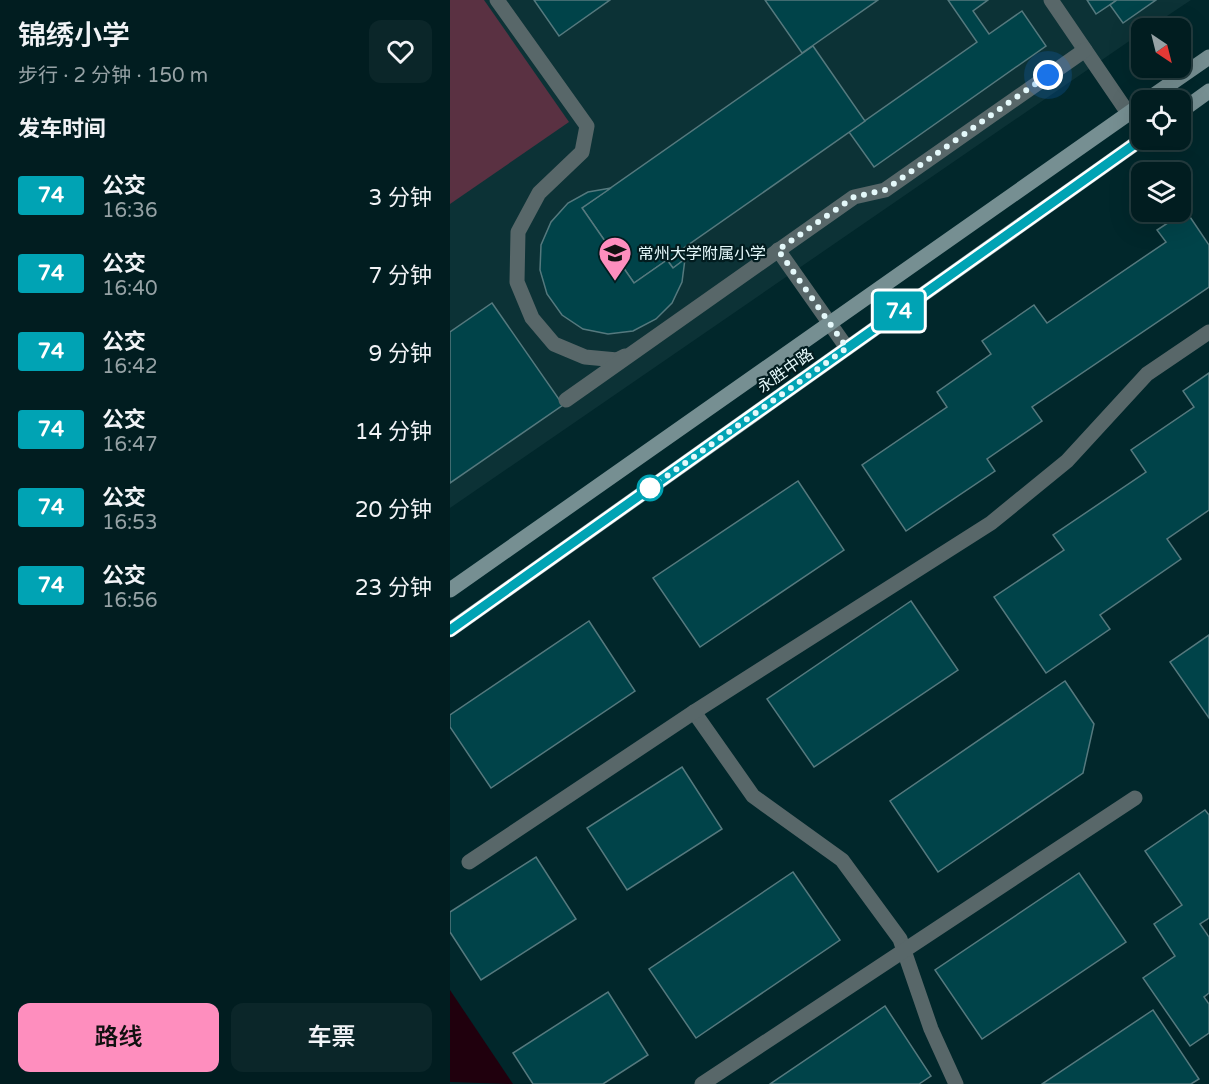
<!DOCTYPE html>
<html lang="zh">
<meta charset="utf-8">
<style>
:root{--surface:#011d20;--page:#0b2629;--text:#f1f3f6;--muted:#96a2a5;--line:#233b3e;--accent:#fe8ebe}
body{margin:0;font-family:"Varela Round","Noto Sans SC",sans-serif;background:var(--page);color:var(--text);height:100vh;display:flex;flex-direction:column;font-size:22px;white-space:nowrap}
*{box-sizing:border-box;margin:0}
p{font-size:20px;color:var(--muted)}
.icon{flex:none;width:33px;height:33px;fill:none;stroke:currentColor;stroke-width:2;stroke-linecap:round;stroke-linejoin:round}
.map{position:relative;flex:1;overflow:hidden}
.details{display:flex;flex-direction:column;background:var(--surface);width:450px}
.details>*{flex:none}
.badge{padding:0 12px;border-radius:4px;font-size:21px;line-height:39px}
.needle{width:39px;rotate:145deg}
.fabs{position:absolute;left:681px;top:18px;display:grid;gap:12px}
.fabs a{display:grid;place-items:center;width:60px;height:60px;border-radius:12px;background:var(--surface);box-shadow:0 6px 24px #0002,0 0 0 2px var(--line);font-size:30px}
.you{position:absolute;width:30px;height:30px;margin:-15px;border:4px solid #fff;border-radius:50%;background:#1a73e8;box-shadow:0 0 0 9px #1a73e833}
.map>.badge{position:absolute;translate:-50% -50%;box-shadow:0 0 0 3px #fff}
h2{padding:0 18px;font-size:22px;line-height:54px}
.round{display:grid;place-items:center;flex:none;width:63px;height:63px;border-radius:12px;background:var(--page)}
.overview{display:flex;align-items:center;justify-content:space-between;height:102px;padding:0 18px}
h1{font-size:28px;font-weight:600;line-height:45px}
.cta{display:flex;gap:12px;margin-top:auto;padding:12px 18px}
.cta a{flex:1;height:69px;border-radius:12px;background:var(--accent);color:#111;font-size:24px;font-weight:600;line-height:69px;text-align:center}
.cta a+a{background:var(--page);color:var(--text)}
ul{padding:0;list-style:none}
li{display:flex;align-items:center;gap:18px;height:78px;padding:0 18px}
li div{flex:1}
li b{display:block;font-size:22px}
li em{font-style:normal}
li .badge{min-width:66px;font-weight:700;text-align:center}
main{display:flex;flex:1;min-height:0}
.map>svg:first-child{display:block}
.built{fill:#0c3236}
.green{fill:#5a3142}
.water{fill:#20000d}
.building{fill:#004349;stroke:#55797e;stroke-width:1.5}
.lines{fill:none;stroke-linecap:round;stroke-linejoin:round}
.lane{stroke:#586769;stroke-width:15}
.secondary{stroke:#768f92;stroke-width:15}
.line-casing{stroke:#fff;stroke-width:14}
.line{stroke:#00a3b4;stroke-width:9}
.walk{stroke:#e4f8fa;stroke-width:6;stroke-dasharray:0 10.8}
.stop-dot{fill:#fff;stroke:#00a3b4;stroke-width:3}
.labels{text-anchor:middle;stroke-width:4.5;stroke-linejoin:round;paint-order:stroke}
.poi-label{font-size:16px;fill:#e4f8fa;stroke:#021c1f;text-anchor:start}
.street-label{font-size:16px;fill:#e4f8fa;stroke:#021c1f}
</style>
<main>
<section class="details">
<div class="overview"><div><h1>锦绣小学</h1><p>步行 · 2 分钟 · 150 m</p></div><a class="round"><svg class="icon" aria-label="heart" viewBox="0 0 24 24"><path d="M12 20l-8-8c-3-5 5-10 8-4 3-6 11-1 8 4z"/></svg></a></div>
<h2>发车时间</h2>
<ul>
<li><span class="badge" style="background:#00a3b4;color:#fff">74</span><div><b>公交</b><p>16:36</p></div><em>3 分钟</em></li>
<li><span class="badge" style="background:#00a3b4;color:#fff">74</span><div><b>公交</b><p>16:40</p></div><em>7 分钟</em></li>
<li><span class="badge" style="background:#00a3b4;color:#fff">74</span><div><b>公交</b><p>16:42</p></div><em>9 分钟</em></li>
<li><span class="badge" style="background:#00a3b4;color:#fff">74</span><div><b>公交</b><p>16:47</p></div><em>14 分钟</em></li>
<li><span class="badge" style="background:#00a3b4;color:#fff">74</span><div><b>公交</b><p>16:53</p></div><em>20 分钟</em></li>
<li><span class="badge" style="background:#00a3b4;color:#fff">74</span><div><b>公交</b><p>16:56</p></div><em>23 分钟</em></li>
</ul>
<div class="cta"><a>路线</a><a>车票</a></div>
</section>
<div class="map">
<svg width="759" height="1084" viewBox="0 0 759 1084">
<rect width="100%" height="100%" fill="#01272b"/>
<polygon class="built" points="0,0 741,0 699,28 692,28 691,33 0,508"/>
<polygon class="green" points="0,0 34,0 119,122 0,204"/>
<polygon class="water" points="0,990 63,1084 0,1082"/>
<g class="building">
<polygon points="84,0 160,0 109,36"/>
<polygon points="315,0 428,0 352,53"/>
<polygon points="498,0 538,0 523,11 539,34 572,11 596,46 424,167 399,132 527,42"/>
<polygon points="637,0 667,0 646,14"/>
<polygon points="667,0 706,0 673,23 660,5"/>
<polygon points="363,46 415,121 231,250 237,258 223,268 217,260 184,283 132,208"/>
<polygon points="161,188 132,208 184,283 217,260 223,268 235,259 232,282 222,303 206,319 183,331 158,334 133,329 112,315 97,294 90,270 91,245 101,222 118,203 138,192"/>
<polygon points="736,211 759,245 759,287 582,407 592,421 537,459 545,471 456,531 412,465 497,407 487,392 541,354 532,341 584,305 597,323 716,242 707,230"/>
<polygon points="42,303 113,405 0,483 0,332"/>
<polygon points="759,373 759,510 717,539 731,559 650,615 660,629 596,673 544,597 614,550 603,535 696,472 681,450 744,407 733,391"/>
<polygon points="348,481 394,550 250,647 203,578"/>
<polygon points="461,601 508,670 364,767 317,699"/>
<polygon points="139,621 185,691 41,788 0,727 0,715"/>
<polygon points="759,635 759,718 720,662"/>
<polygon points="615,681 644,724 633,773 488,872 440,801"/>
<polygon points="232,767 272,829 177,890 137,828"/>
<polygon points="755,810 759,815 759,918 750,924 759,937 759,993 754,997 759,1004 759,1033 740,1046 693,978 725,956 704,924 732,905 695,851"/>
<polygon points="86,857 126,919 31,980 0,932 0,912"/>
<polygon points="343,872 390,940 246,1038 199,969"/>
<polygon points="629,873 676,942 532,1039 485,970"/>
<polygon points="158,992 198,1055 153,1084 83,1084 63,1053"/>
<polygon points="435,1006 481,1076 469,1084 320,1084"/>
<polygon points="703,1010 749,1079 741,1084 592,1084"/>
</g>
<g class="lines">
<g class="lane">
<polyline points="47,0 137,126 132,152 89,193 68,232 67,282 82,318 104,344 135,357 167,360 175,356"/>
<polyline points="601,0 678,113"/>
<polyline points="328,250 397,348"/>
<polyline points="116,400 404,197 435,190 635,50"/>
<polyline points="244,712 303,796 392,860 450,939 481,1029 506,1084"/>
<polyline points="19,862 244,712 541,523 617,461 697,374 759,332"/>
<polyline points="252,1084 685,798"/>
</g>
<g class="secondary">
<polyline points="697,100 759,57"/>
<polyline points="730,112 759,91"/>
<polyline points="0,590 692,104"/>
<polyline points="0,630 692,139"/>
</g>
</g>
<g class="lines">
<g class="line-casing">
<polyline id="line" points="0,630 692,139"/>
</g>
<use href="#line" class="line"/>
<polyline class="walk" points="200,488 397,348 328,250 404,197 435,190 598,75"/>
</g>
<defs>
<g id="school-pin" transform="scale(1.725)"><path d="M0 17L-7.5 6A9.5 9.5 0 1 1 7.5 6Z" fill="#fe8ebe" stroke="#021c1f"/><path d="M0-5L7-2L0 1L-7-2ZM-4 1L0 2.5L4 1V4Q0 6-4 4Z" fill="#111"/></g>
</defs>
<g fill-rule="evenodd">
<use href="#school-pin" x="165" y="253"/>
</g>
<circle class="stop-dot" cx="200" cy="488" r="12"/>
<g class="labels">
<g class="poi-label">
<text x="188" y="259">常州大学附属小学</text>
</g>
<g class="street-label">
<text transform="translate(335 370) rotate(-35)" y="6">永胜中路</text>
</g>
</g>
</svg>
<div class="fabs">
<a><svg class="needle" viewBox="-14 -14 28 28"><path d="M0-13l5 13h-10z" fill="#e53935"/><path d="M0 13l5-13h-10z" fill="#96a2a5"/></svg></a>
<a><svg class="icon" aria-label="locate" viewBox="0 0 24 24"><circle cx="12" cy="12" r="6"/><path d="M12 2v4M12 18v4M2 12h4M18 12h4"/></svg></a>
<a><svg class="icon" aria-label="layers" viewBox="0 0 24 24"><path d="M12 4l9 5-9 5-9-5zM3 14l9 5 9-5"/></svg></a>
</div>
<div class="you" style="left:598px;top:75px"></div>
<b class="badge" style="left:449px;top:311px;background:#00a3b4;color:#fff">74</b>
</div>
</main>
